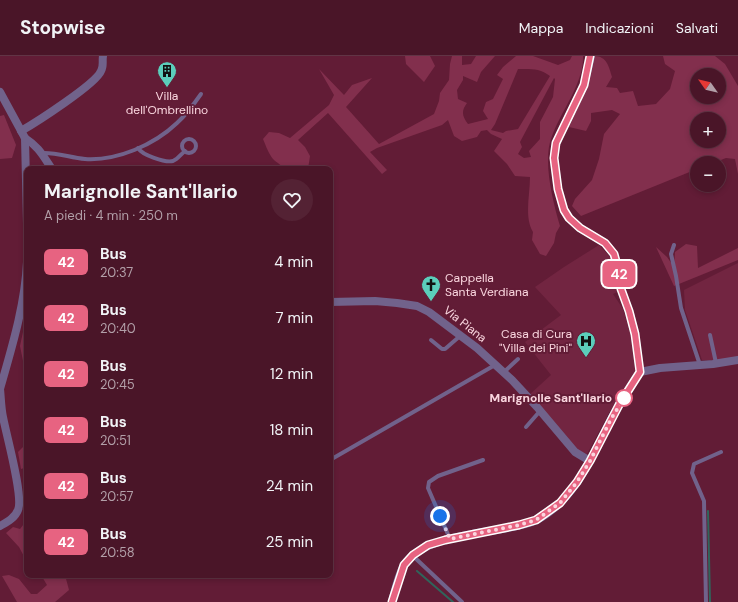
<!DOCTYPE html>
<html lang="it">
<meta charset="utf-8">
<style>
:root{--surface:#4a1528;--page:#542234;--text:#f1f3f6;--muted:#b29fa8;--line:#613445}
body{margin:0;font-family:"DM Sans",sans-serif;background:var(--page);color:var(--text);height:100vh;display:flex;flex-direction:column;font-size:15px;white-space:nowrap}
*{box-sizing:border-box;margin:0}
p{font-size:13px;color:var(--muted)}
.icon{flex:none;width:22px;height:22px;fill:none;stroke:currentColor;stroke-width:2;stroke-linecap:round;stroke-linejoin:round}
.map{position:relative;flex:1;overflow:hidden}
.side{position:absolute;left:24px;top:110px;width:309px;height:412px;display:flex;flex-direction:column;background:var(--surface);border-radius:8px;box-shadow:0 2px 6px #0003,0 0 0 1px var(--line)}
.side>*{flex:none}
.badge{padding:0 8px;border-radius:6px;font-size:14px;line-height:26px}
.needle{width:26px;rotate:304deg}
.tools{position:absolute;left:690px;top:12px;display:grid;gap:8px}
.tools a{display:grid;place-items:center;width:36px;height:36px;border-radius:50%;background:var(--surface);box-shadow:0 2px 6px #0003,0 0 0 1px var(--line);font-size:20px}
.you{position:absolute;width:20px;height:20px;margin:-10px;border:3px solid #fff;border-radius:50%;background:#1a73e8;box-shadow:0 0 0 6px #1a73e833}
.map>.badge{position:absolute;translate:-50% -50%;box-shadow:0 0 0 2px #fff}
.round{display:grid;place-items:center;flex:none;width:42px;height:42px;border-radius:21px;background:var(--page)}
.overview{display:flex;align-items:center;justify-content:space-between;height:68px;padding:0 20px}
h1{font-size:19px;font-weight:700;line-height:30px}
ul{padding:0;list-style:none}
li{display:flex;align-items:center;gap:12px;height:56px;padding:0 20px}
li div{flex:1}
li b{display:block;font-size:15px}
li em{font-style:normal}
li .badge{min-width:44px;font-weight:700;text-align:center}
header{display:flex;align-items:center;gap:24px;box-sizing:border-box;height:56px;padding:0 20px;background:var(--surface);border-bottom:1px solid var(--line)}
header strong{font-size:19px}
nav{display:flex;gap:22px;margin-inline-start:auto;font-size:14px}
.map>svg:first-child{display:block}
.built{fill:#722541}
.green{fill:#822f4d;fill-rule:evenodd}
.lines{fill:none;stroke-linecap:round;stroke-linejoin:round}
.stream{stroke:#30645b;stroke-width:2}
.service{stroke:#71628b;stroke-width:4}
.minor{stroke:#71628b;stroke-width:8}
.line-casing{stroke:#fff;stroke-width:9}
.line{stroke:#e76381;stroke-width:6}
.walk{stroke:#fad6df;stroke-width:4;stroke-dasharray:0 7.2}
.stop-dot{fill:#fff;stroke:#e76381;stroke-width:2}
.labels{text-anchor:middle;stroke-width:4;stroke-linejoin:round;paint-order:stroke}
.poi-label{font-size:12px;fill:#fad6df;stroke:#621c36}
.street-label{font-size:12px;fill:#fad6df;stroke:#621c36}
.stop-label{font-size:12px;font-weight:bold;fill:#fad6df;stroke:#621c36;text-anchor:end}
</style>
<header>
<strong>Stopwise</strong>
<nav><a>Mappa</a><a>Indicazioni</a><a>Salvati</a></nav>
</header>
<div class="map">
<svg width="738" height="546" viewBox="0 0 738 546">
<rect width="100%" height="100%" fill="#621c36"/>
<g class="built">
<polygon points="599,189 612,203 614,207 617,236 613,238 623,253 631,279 636,318 610,355 587,398 579,395 528,340 551,319 525,286 561,259 535,231 564,211"/>
<polygon points="738,207 738,301 719,304 702,304 685,254 684,234"/>
</g>
<g class="green">
<polygon points="405,0 430,0 435,10 424,26 406,8"/>
<path d="M452,0h10v9l9,-1 5,-8h19l-14,16 -4,10 -14,-6v4l-6,10 1,9 9,4c-6,8 -5,13 1,21l20,-5 -5,-8 3,-9 7,-3 10,-20 -6,-4 6,-8 13,-11h17l25,9 12,-5 2,-4h11c1,27 -22,55 -31,80 -10,24 1,66 8,90l-4,7 -2,10 -8,13 -6,-2 -8,-14 1,-8c-9,-15 -3,-37 -3,-55l-15,-1 -8,-12 -13,-13 8,-12 -11,-5 -4,-4 -6,1 -4,6 -15,4 -8,-5 -6,-16 -6,5 -65,23 -7,4 17,18 -5,4 -54,-61 -30,27 7,7 5,9 -2,13h-25c-2,-5 -6,-6 -9,-9 -5,-5 -8,-14 -11,-21l6,-7 10,1 11,5 39,-33 5,-10 -15,-26 25,26 8,-10 20,-7 -26,29 33,37 55,-30 5,-13 1,-8 9,-13 1,-16zM518,13c12,0 22,-1 32,7l-32,53 -12,2 -3,2 -12,-3 4,-6zM554,22l1,1 -2,18 -13,25v17l-11,12 2,6 -7,1 -6,-4 4,-7 -2,-5z"/>
<path d="M594,0c13,0 15,11 18,21l-6,10 11,1 3,5 13,-2 5,15 18,-2 14,-15 5,-18 -10,-7 -2,-8h52l10,8 13,22v88l-3,-15 -9,-1 -13,5h-16v6l-116,47 -9,-10 3,-7 17,-19 7,-21 5,-25 16,-20 -8,-4 -21,3v8l-5,10 -17,-4 15,-33 6,-16zM697,19h22v22h-22zM697,63h22v22h-22z"/>
<polygon points="4,59 16,89 12,102 0,103 0,60"/>
<polygon points="686,188 697,190 698,212 738,192 738,204 674,230 656,191 667,201 674,211 675,196"/>
<polygon points="27,257 27,308 23,305 20,290"/>
<polygon points="27,387 27,411 21,413 18,396"/>
<polygon points="27,464 27,506 19,491 6,477 13,471 20,473"/>
<polygon points="9,519 19,523 31,538 37,538 47,529 41,519 65,519 69,534 55,546 17,546 2,520"/>
</g>
<g class="lines">
<g class="stream">
<polyline points="708,455 710,546"/>
<polyline points="417,515 453,546"/>
</g>
<g class="service">
<circle cx="189" cy="90" r="7"/>
<path d="M138,92c4,7 27,15 35,13 5,-2 8,-7 12,-10"/>
<path d="M42,97c14,-1 29,5 43,6 32,2 69,-14 92,-36 9,-8 17,-19 24,-29"/>
<polyline points="674,189 671,198 676,220 681,252 700,309"/>
<polyline points="710,279 716,307"/>
<polyline points="431,284 442,293 445,293 460,280"/>
<polyline points="504,316 518,303"/>
<polyline points="526,371 540,355"/>
<polyline points="330,404 495,309"/>
<polyline points="450,483 428,432 429,426 438,420 483,404"/>
<polyline points="413,500 462,546"/>
<polyline points="706,546 704,445 692,417 694,408 721,396"/>
</g>
<g class="minor">
<polyline points="591,0 584,29 556,87 554,102 558,133 564,154 569,162 580,172 605,187 614,198 619,216 621,233 629,255 635,278 640,316"/>
<polyline points="0,36 25,82 27,168"/>
<path d="M21,75c14,-8 75,-47 80,-60 3,-5 1,-10 2,-15"/>
<path d="M25,82c14,9 18,18 27,31"/>
<polyline points="330,246 375,245 397,247 417,250 429,256 477,292 512,324 537,351 575,396 590,405"/>
<path d="M0,333c1,9 1,19 3,28 3,17 21,80 15,93 -3,8 -11,12 -18,16"/>
<path d="M0,333c12,-42 25,-84 27,-127"/>
<path d="M392,546c3,-12 6,-27 12,-37 16,-26 70,-31 98,-36 11,-2 25,-4 35,-9 39,-21 55,-64 74,-101 9,-16 19,-31 29,-47l20,-4 53,-4 25,-4"/>
</g>
</g>
<g class="lines">
<g class="line-casing">
<polyline id="line" points="392,546 404,509 413,499 428,489 445,484 519,469 536,464 560,447 577,426 590,405 619,349 640,316 635,278 629,255 621,233 619,216 614,198 605,187 580,172 569,162 564,154 558,133 554,102 556,87 584,29 590,0"/>
</g>
<use href="#line" class="line"/>
<polyline class="walk" points="440,460 450,483 519,469 536,464 560,447 577,426 590,405 611,363 624,342"/>
</g>
<defs>
<g id="building-pin" transform="scale(1)"><path d="M0 17L-7.5 6A9.5 9.5 0 1 1 7.5 6Z" fill="#5bcebb" stroke="#621c36"/><path d="M-4-6H4V6H1V3H-1V6H-4ZM-2.5-4.3h1.7v1.8h-1.7ZM.8-4.3h1.7v1.8H.8ZM-2.5-1h1.7V.8h-1.7ZM.8-1h1.7V.8H.8Z" fill="#111"/></g>
<g id="church-pin" transform="scale(1)"><path d="M0 17L-7.5 6A9.5 9.5 0 1 1 7.5 6Z" fill="#5bcebb" stroke="#621c36"/><path d="M-1.2-6h2.4v3.5h3.3v2.4h-3.3V6h-2.4V-.1h-3.3v-2.4h3.3Z" fill="#111"/></g>
<g id="hospital-pin" transform="scale(1)"><path d="M0 17L-7.5 6A9.5 9.5 0 1 1 7.5 6Z" fill="#5bcebb" stroke="#621c36"/><path d="M-5-5h3v3.5h4V-5h3V5h-3V1.5h-4V5h-3Z" fill="#111"/></g>
</defs>
<g fill-rule="evenodd">
<use href="#building-pin" x="167" y="15"/>
<use href="#church-pin" x="431" y="229"/>
<use href="#hospital-pin" x="586" y="285"/>
</g>
<circle class="stop-dot" cx="624" cy="342" r="8"/>
<g class="labels">
<g class="poi-label">
<text x="167" y="44">Villa<tspan x="167" dy="14">dell'Ombrellino</tspan></text>
<text x="445" y="226" text-anchor="start">Cappella<tspan x="445" dy="14">Santa Verdiana</tspan></text>
<text x="572" y="282" text-anchor="end">Casa di Cura<tspan x="572" dy="14">"Villa dei Pini"</tspan></text>
</g>
<g class="street-label">
<text transform="translate(465 268) rotate(38)" y="4">Via Piana</text>
</g>
<g class="stop-label">
<text x="612" y="346">Marignolle Sant'Ilario</text>
</g>
</g>
</svg>
<div class="tools">
<a><svg class="needle" viewBox="-14 -14 28 28"><path d="M0-13l5 13h-10z" fill="#e53935"/><path d="M0 13l5-13h-10z" fill="#b29fa8"/></svg></a>
<a>+</a>
<a>−</a>
</div>
<div class="you" style="left:440px;top:460px"></div>
<b class="badge" style="left:619px;top:218px;background:#e76381;color:#fff">42</b>
<section class="side">
<div class="overview"><div><h1>Marignolle Sant'Ilario</h1><p>A piedi · 4 min · 250 m</p></div><a class="round"><svg class="icon" aria-label="heart" viewBox="0 0 24 24"><path d="M12 20l-8-8c-3-5 5-10 8-4 3-6 11-1 8 4z"/></svg></a></div>
<ul>
<li><span class="badge" style="background:#e76381;color:#fff">42</span><div><b>Bus</b><p>20:37</p></div><em>4 min</em></li>
<li><span class="badge" style="background:#e76381;color:#fff">42</span><div><b>Bus</b><p>20:40</p></div><em>7 min</em></li>
<li><span class="badge" style="background:#e76381;color:#fff">42</span><div><b>Bus</b><p>20:45</p></div><em>12 min</em></li>
<li><span class="badge" style="background:#e76381;color:#fff">42</span><div><b>Bus</b><p>20:51</p></div><em>18 min</em></li>
<li><span class="badge" style="background:#e76381;color:#fff">42</span><div><b>Bus</b><p>20:57</p></div><em>24 min</em></li>
<li><span class="badge" style="background:#e76381;color:#fff">42</span><div><b>Bus</b><p>20:58</p></div><em>25 min</em></li>
</ul>
</section>
</div>
